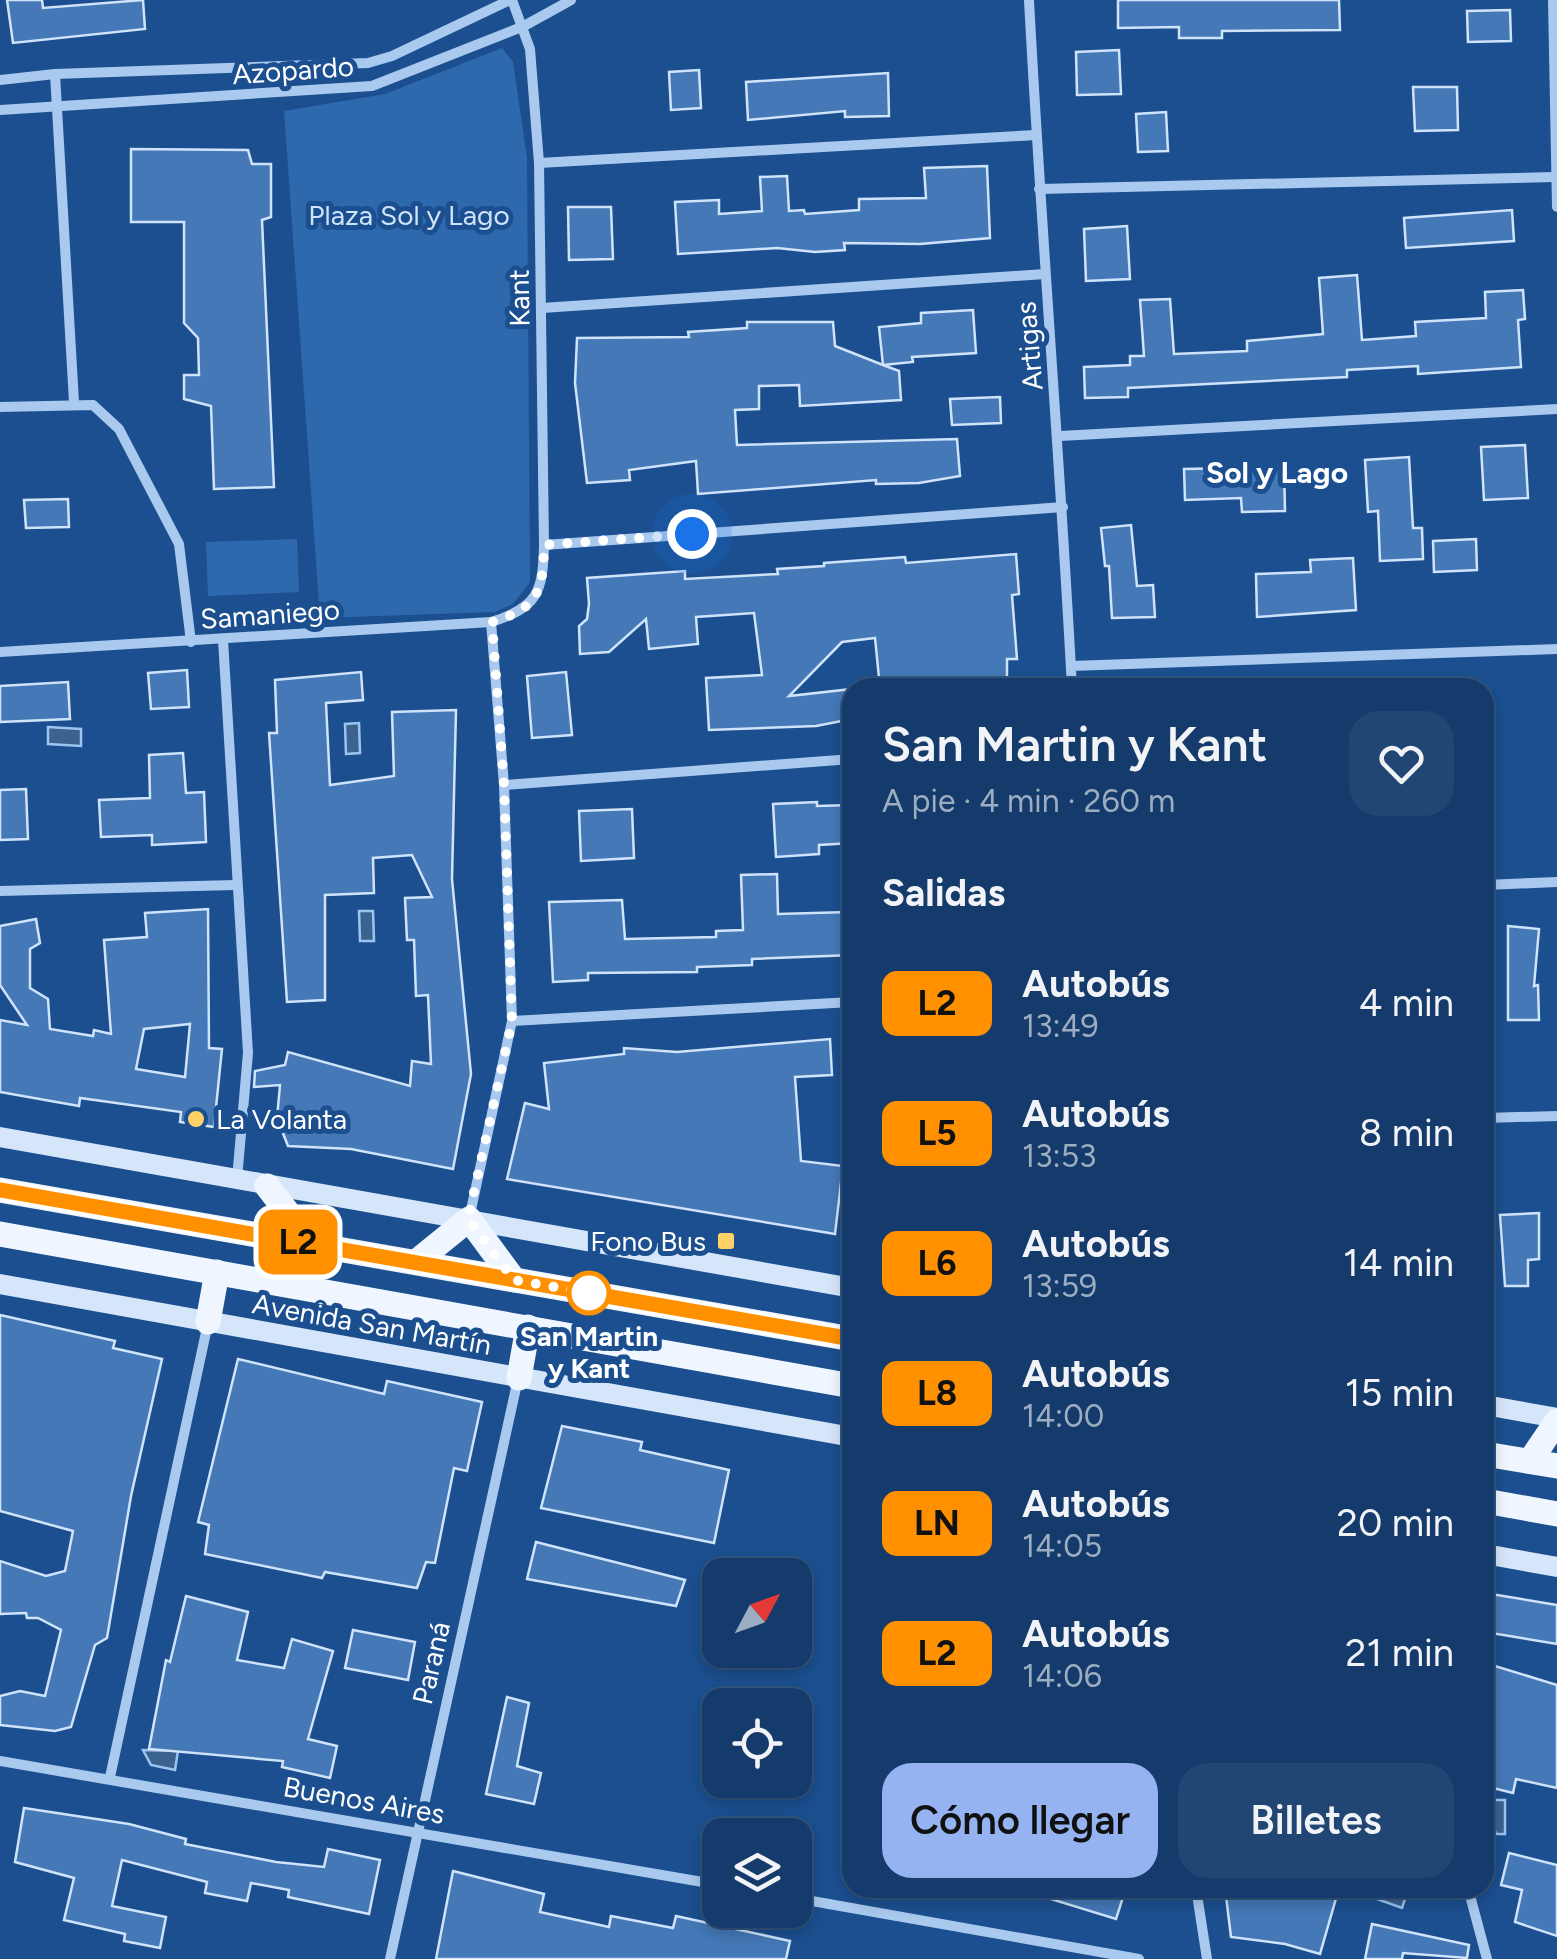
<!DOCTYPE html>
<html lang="es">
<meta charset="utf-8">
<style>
:root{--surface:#143b6b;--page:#214673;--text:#f1f3f6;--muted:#9dadc1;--line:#33557e;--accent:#95b2f1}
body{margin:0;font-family:Figtree,sans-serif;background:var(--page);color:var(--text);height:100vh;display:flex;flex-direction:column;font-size:38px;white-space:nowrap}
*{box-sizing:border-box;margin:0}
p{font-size:32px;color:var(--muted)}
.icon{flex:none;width:55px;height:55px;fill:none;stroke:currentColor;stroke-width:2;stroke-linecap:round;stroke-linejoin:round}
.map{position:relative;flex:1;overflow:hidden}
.panel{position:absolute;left:842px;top:678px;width:652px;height:1220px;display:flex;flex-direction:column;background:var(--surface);border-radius:30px;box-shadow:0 5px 15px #0003,0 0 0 2px var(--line)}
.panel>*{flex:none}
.badge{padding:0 20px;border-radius:15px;font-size:35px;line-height:65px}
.needle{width:65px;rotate:49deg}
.fabs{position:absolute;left:702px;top:1558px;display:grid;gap:20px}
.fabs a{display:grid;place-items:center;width:110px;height:110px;border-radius:20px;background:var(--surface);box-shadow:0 5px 15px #0003,0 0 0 2px var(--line);font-size:50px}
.you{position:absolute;width:50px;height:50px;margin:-25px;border:8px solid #fff;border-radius:50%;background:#1a73e8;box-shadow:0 0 0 15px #1a73e833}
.map>.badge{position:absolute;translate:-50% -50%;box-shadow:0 0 0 5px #fff}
h2{padding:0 40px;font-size:38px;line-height:90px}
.round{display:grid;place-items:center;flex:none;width:105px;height:105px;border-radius:30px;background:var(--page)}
.head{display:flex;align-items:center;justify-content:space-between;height:170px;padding:0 40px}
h1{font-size:48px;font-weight:600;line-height:75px}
.primary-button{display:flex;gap:20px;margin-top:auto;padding:20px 40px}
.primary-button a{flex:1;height:115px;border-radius:30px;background:var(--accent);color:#111;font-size:40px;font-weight:600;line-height:115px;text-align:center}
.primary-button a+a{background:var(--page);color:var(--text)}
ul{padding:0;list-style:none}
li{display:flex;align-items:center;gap:30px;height:130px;padding:0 40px}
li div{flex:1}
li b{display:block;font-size:38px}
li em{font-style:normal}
li .badge{min-width:110px;font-weight:700;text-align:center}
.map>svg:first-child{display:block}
.green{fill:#2e69ad}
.water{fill:#3c6290;stroke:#9cc4f0;stroke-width:2.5}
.building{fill:#4478b7;stroke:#cfe3fa;stroke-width:2.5;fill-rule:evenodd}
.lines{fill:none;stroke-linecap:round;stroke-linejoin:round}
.street{stroke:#a9c9ee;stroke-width:10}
.secondary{stroke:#d6e6fa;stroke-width:20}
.primary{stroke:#f0f6ff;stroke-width:25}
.line-casing{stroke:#fff;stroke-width:22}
.line{stroke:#ff9000;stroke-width:15}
.walk{stroke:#fff;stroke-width:10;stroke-dasharray:0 18}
.poi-dot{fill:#ffd166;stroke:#1b4f8f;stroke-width:4}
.stop-dot{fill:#fff;stroke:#ff9000;stroke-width:5}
.labels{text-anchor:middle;stroke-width:10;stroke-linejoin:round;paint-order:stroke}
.street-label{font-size:28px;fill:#fff;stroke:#1b4f8f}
.park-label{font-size:28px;fill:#cfe3fa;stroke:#1b4f8f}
.poi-label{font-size:28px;fill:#fff;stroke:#1b4f8f;text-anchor:start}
.stop-label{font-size:28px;font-weight:bold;fill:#fff;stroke:#1b4f8f}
.neighbourhood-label{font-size:30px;font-weight:bold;fill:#fff;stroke:#1b4f8f}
</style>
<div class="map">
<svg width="1557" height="1959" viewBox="0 0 1557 1959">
<rect width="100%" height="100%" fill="#1b4f8f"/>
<g class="green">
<polygon points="502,48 513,62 527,158 530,582 513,604 495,612 320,618 284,111 385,94"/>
<polygon points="297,539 299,592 208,596 206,542"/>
</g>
<g class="water">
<polygon points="359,723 360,753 346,754 345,724"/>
<polygon points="48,727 81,729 81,746 48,744"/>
<polygon points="359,911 373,911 374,941 360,941"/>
<polygon points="143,1750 178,1751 175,1770 151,1765"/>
<polygon points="1485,1800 1505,1800 1505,1834 1496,1834"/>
<polygon points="1378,1888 1407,1893 1402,1908 1374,1898"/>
</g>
<g class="building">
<polygon points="7,0 42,0 43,8 143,0 145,29 13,43"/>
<polygon points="1118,0 1339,0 1340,30 1222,31 1222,38 1179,38 1179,27 1118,28"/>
<polygon points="1510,10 1511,41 1468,42 1467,11"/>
<polygon points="1119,50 1121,94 1077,95 1076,52"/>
<polygon points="699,70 701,108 671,110 669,72"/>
<polygon points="888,73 889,116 845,117 845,111 748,120 746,82"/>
<polygon points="1413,87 1457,87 1458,130 1415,131"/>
<polygon points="1166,112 1168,151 1138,152 1136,114"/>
<polygon points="131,149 248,150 252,164 271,164 271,217 262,220 274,487 214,489 211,406 184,399 184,375 199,375 198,338 184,323 184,222 131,222"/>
<polygon points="987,166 990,238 920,244 844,243 845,250 815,252 777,248 678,254 675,202 719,200 719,214 762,211 760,177 787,176 789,211 804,210 805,214 859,210 859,199 926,198 924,168"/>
<polygon points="568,207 611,207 613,259 569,260"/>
<polygon points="1512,210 1514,241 1406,248 1404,218"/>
<polygon points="1127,226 1130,279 1086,281 1084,229"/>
<polygon points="1357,275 1362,340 1416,336 1415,322 1486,318 1485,292 1523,290 1525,319 1518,320 1521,367 1418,374 1418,366 1347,370 1347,377 1128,388 1128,397 1085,398 1084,367 1130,365 1130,356 1144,356 1140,300 1170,299 1174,354 1247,351 1247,341 1323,334 1319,278"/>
<polygon points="973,310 976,353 912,357 913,362 883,365 899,371 901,400 800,406 799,385 759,386 759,409 735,410 737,445 957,439 960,476 919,483 876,484 876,480 698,494 696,461 629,470 630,480 587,483 575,383 577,338 689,337 688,332 747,328 747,322 833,322 835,346 883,365 879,327 921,323 921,313"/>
<polygon points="1000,397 1001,423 952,425 950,399"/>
<polygon points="1525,445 1528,498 1484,500 1481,447"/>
<polygon points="1409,457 1413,528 1422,528 1423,559 1380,561 1378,511 1368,512 1365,460"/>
<polygon points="1284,467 1285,511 1242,512 1241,498 1185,500 1184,469"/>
<polygon points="68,499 69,527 26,528 24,500"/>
<polygon points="1131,525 1137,586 1153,585 1155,617 1112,618 1109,566 1105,566 1101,528"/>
<polygon points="1476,539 1477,570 1434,572 1433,541"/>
<polygon points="1016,554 1019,594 1012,595 1017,659 1007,659 1007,688 880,688 875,638 842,642 789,696 852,689 852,719 816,726 709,730 706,678 762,675 754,613 696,617 698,644 649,649 646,619 609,652 580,654 579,626 587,619 589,604 587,578 685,571 685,579 778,574 777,569 824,566 824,563 905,557 906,563"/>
<polygon points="1353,558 1356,610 1257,617 1256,574 1311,572 1310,560"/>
<polygon points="187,670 189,707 151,709 148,673"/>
<polygon points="361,672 363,700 326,703 330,785 394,776 392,712 456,710 452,879 471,1074 453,1169 351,1149 288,1146 277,1118 280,1085 254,1087 255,1071 285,1065 288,1052 410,1086 412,1061 431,1064 428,995 416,996 414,940 407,940 405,898 432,897 412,855 373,858 374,893 325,895 325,1000 287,1002 269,733 277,733 275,680"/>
<polygon points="566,672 572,735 532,738 527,676"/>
<polygon points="68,682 70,719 0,722 0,686"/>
<polygon points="183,753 186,793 204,792 206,842 152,845 152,835 101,837 99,800 150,798 149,755"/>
<polygon points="26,789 28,839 0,840 0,790"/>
<polygon points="817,802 817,806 852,805 852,843 819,845 819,854 776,857 773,804"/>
<polygon points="632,809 634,858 581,861 579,811"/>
<polygon points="777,874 778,914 848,912 852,955 752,959 752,965 697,967 697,972 588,973 588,980 553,982 549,902 622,900 625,939 716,937 716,931 743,930 741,875"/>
<path d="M208,909l1,139 13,1 -8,78 -34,-5 1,-10 -101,-14 -1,8 -79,-14v-72l27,5 -27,-40v-59l36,-7 4,24 -10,6v39l18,11 2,30 43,7 1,-6 17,4 -7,-94 43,-3 -2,-24zM190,1024l-5,53 -49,-8 8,-40z"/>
<polygon points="1508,926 1539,929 1534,986 1538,985 1539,1020 1508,1020"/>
<polygon points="830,1039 832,1075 795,1077 801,1161 843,1166 835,1234 507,1179 525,1103 549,1109 544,1063 624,1054 624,1048 677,1052"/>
<polygon points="1539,1213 1539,1259 1528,1260 1528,1286 1505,1286 1500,1215"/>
<polygon points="0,1315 115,1341 113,1348 162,1359 131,1496 107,1638 95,1645 71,1727 55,1731 0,1725 0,1696 20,1691 45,1696 61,1630 38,1618 27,1618 26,1613 0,1614 0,1561 46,1576 65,1571 73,1531 0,1511"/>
<polygon points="238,1359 384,1394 387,1381 482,1402 467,1471 454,1468 435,1563 426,1562 417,1588 325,1572 322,1578 205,1554 209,1525 198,1522"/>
<polygon points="562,1426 642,1442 640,1450 729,1470 714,1543 541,1508"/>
<polygon points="536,1542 685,1580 676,1606 527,1579"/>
<polygon points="1485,1593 1557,1605 1557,1644 1485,1632"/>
<polygon points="186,1596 248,1612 237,1660 284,1668 292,1639 333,1651 308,1739 337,1746 330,1778 282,1767 283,1761 149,1749 166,1660 170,1662"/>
<polygon points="353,1630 415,1642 408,1680 345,1668"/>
<polygon points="1485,1663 1557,1685 1557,1788 1516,1779 1513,1793 1485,1786 1492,1736 1485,1735"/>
<polygon points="507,1697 529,1703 517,1766 541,1773 534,1804 486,1794"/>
<polygon points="24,1808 129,1824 186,1839 185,1844 276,1862 324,1867 328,1849 380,1860 369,1914 288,1897 289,1890 251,1883 247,1901 205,1893 207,1882 122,1860 112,1906 166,1917 160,1948 124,1941 125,1934 64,1920 74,1878 15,1862"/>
<polygon points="1509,1853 1557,1865 1557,1936 1515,1922 1522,1890 1501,1885"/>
<polygon points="453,1871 544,1894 540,1912 609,1927 611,1916 673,1928 676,1916 790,1941 786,1959 436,1959"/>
<polygon points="1032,1888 1126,1888 1116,1919 1031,1893"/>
<polygon points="1225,1888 1339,1888 1320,1954 1285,1944 1231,1937"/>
<polygon points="1372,1924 1469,1945 1467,1958 1403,1953 1402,1959 1365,1959"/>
</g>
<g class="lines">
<g class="street">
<path d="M1029,0c12,229 31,458 43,688"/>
<polyline points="1553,0 1557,207"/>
<polyline points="55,74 74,402"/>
<polyline points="0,80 55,74 368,63 392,56 510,0"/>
<polyline points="0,110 372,86 524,26 571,0"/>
<polyline points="539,163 1036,135"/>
<polyline points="1039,189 1556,177"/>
<polyline points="542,308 1045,274"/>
<polyline points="0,407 93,405 119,429 179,544 191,642"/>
<polyline points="1060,436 1557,409"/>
<polyline points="544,545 1063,507"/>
<polyline points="223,640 248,1053 237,1179"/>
<path d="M0,652l491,-30c47,-14 52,-31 53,-77l-5,-382 -9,-114 -18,-49"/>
<polyline points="1071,666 1557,649"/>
<polyline points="504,785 852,759"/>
<polyline points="1485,885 1557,882"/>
<polyline points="0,891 235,885"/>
<polyline points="512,1021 852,1002"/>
<polyline points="1485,1118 1557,1116"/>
<polyline points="469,1219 512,1021 504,785 491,622"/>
<polyline points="0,1761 720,1885"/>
<polyline points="110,1777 208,1323"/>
<polyline points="1196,1888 1207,1959"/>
<polyline points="1468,1888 1487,1959"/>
<polyline points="795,1898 1139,1959"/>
<polyline points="390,1959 518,1379"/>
</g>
<g class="secondary">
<polyline points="0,1137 852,1288"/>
<polyline points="0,1284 852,1437"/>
<polyline points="1485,1405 1557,1418"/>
<polyline points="1485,1554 1557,1567"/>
</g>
<g class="primary">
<polyline points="267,1186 313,1245"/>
<polyline points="0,1190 852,1339"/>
<polyline points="0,1234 852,1386"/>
<polyline points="416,1262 469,1219 514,1280"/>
<polyline points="208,1322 217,1272"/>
<polyline points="519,1378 528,1327"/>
<polyline points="1485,1454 1557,1466"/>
<polyline points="1530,1461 1557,1421"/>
<polyline points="1485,1501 1557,1514"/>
</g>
</g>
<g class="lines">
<g class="line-casing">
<polyline id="line" points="0,1190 852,1339"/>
</g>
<use href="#line" class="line"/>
<path class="walk" d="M589,1293l-75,-13 -46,-61 44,-197 -8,-237 -12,-163c47,-14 51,-31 52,-77l148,-11"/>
</g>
<g class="poi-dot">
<circle cx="196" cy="1119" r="10"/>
<rect x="716" y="1231" width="20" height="20" rx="5"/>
</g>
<circle class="stop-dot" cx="589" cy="1293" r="20"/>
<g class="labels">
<g class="street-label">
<text transform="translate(293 70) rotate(-4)" y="10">Azopardo</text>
<text transform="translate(519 298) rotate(-91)" y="10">Kant</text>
<text transform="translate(1029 346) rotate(-95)" y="10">Artigas</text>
<text transform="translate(270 614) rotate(-4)" y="10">Samaniego</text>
<text transform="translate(372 1324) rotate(10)" y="10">Avenida San Martín</text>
<text transform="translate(431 1663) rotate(-77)" y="10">Paraná</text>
<text transform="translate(364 1800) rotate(10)" y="10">Buenos Aires</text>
</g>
<g class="park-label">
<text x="409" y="225">Plaza Sol y Lago</text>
</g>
<g class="poi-label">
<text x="216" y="1129">La Volanta</text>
<text x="706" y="1251" text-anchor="end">Fono Bus</text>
</g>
<g class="stop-label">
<text x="589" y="1346">San Martin<tspan x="589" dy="32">y Kant</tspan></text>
</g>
<g class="neighbourhood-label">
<text x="1277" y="483">Sol y Lago</text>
</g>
</g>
</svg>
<div class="fabs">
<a><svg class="needle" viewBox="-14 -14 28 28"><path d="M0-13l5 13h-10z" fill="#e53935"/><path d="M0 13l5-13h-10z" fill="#9dadc1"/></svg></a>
<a><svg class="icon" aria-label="locate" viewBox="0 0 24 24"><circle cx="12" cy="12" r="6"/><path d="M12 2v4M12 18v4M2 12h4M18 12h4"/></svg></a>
<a><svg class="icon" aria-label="layers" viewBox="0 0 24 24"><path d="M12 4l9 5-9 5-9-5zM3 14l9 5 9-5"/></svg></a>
</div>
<div class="you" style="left:692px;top:534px"></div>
<b class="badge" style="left:298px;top:1242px;background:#ff9000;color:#111">L2</b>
<section class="panel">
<div class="head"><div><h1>San Martin y Kant</h1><p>A pie · 4 min · 260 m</p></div><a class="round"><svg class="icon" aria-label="heart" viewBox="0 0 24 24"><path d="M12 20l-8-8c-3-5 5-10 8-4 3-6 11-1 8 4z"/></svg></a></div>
<h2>Salidas</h2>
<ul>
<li><span class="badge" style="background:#ff9000;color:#111">L2</span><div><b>Autobús</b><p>13:49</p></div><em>4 min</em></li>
<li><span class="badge" style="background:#ff9000;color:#111">L5</span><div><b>Autobús</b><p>13:53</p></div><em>8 min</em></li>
<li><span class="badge" style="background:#ff9000;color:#111">L6</span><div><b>Autobús</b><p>13:59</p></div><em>14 min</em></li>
<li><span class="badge" style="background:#ff9000;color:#111">L8</span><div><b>Autobús</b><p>14:00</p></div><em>15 min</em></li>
<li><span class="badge" style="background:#ff9000;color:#111">LN</span><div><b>Autobús</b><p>14:05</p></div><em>20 min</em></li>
<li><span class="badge" style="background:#ff9000;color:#111">L2</span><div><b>Autobús</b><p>14:06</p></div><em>21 min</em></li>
</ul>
<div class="primary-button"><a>Cómo llegar</a><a>Billetes</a></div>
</section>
</div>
